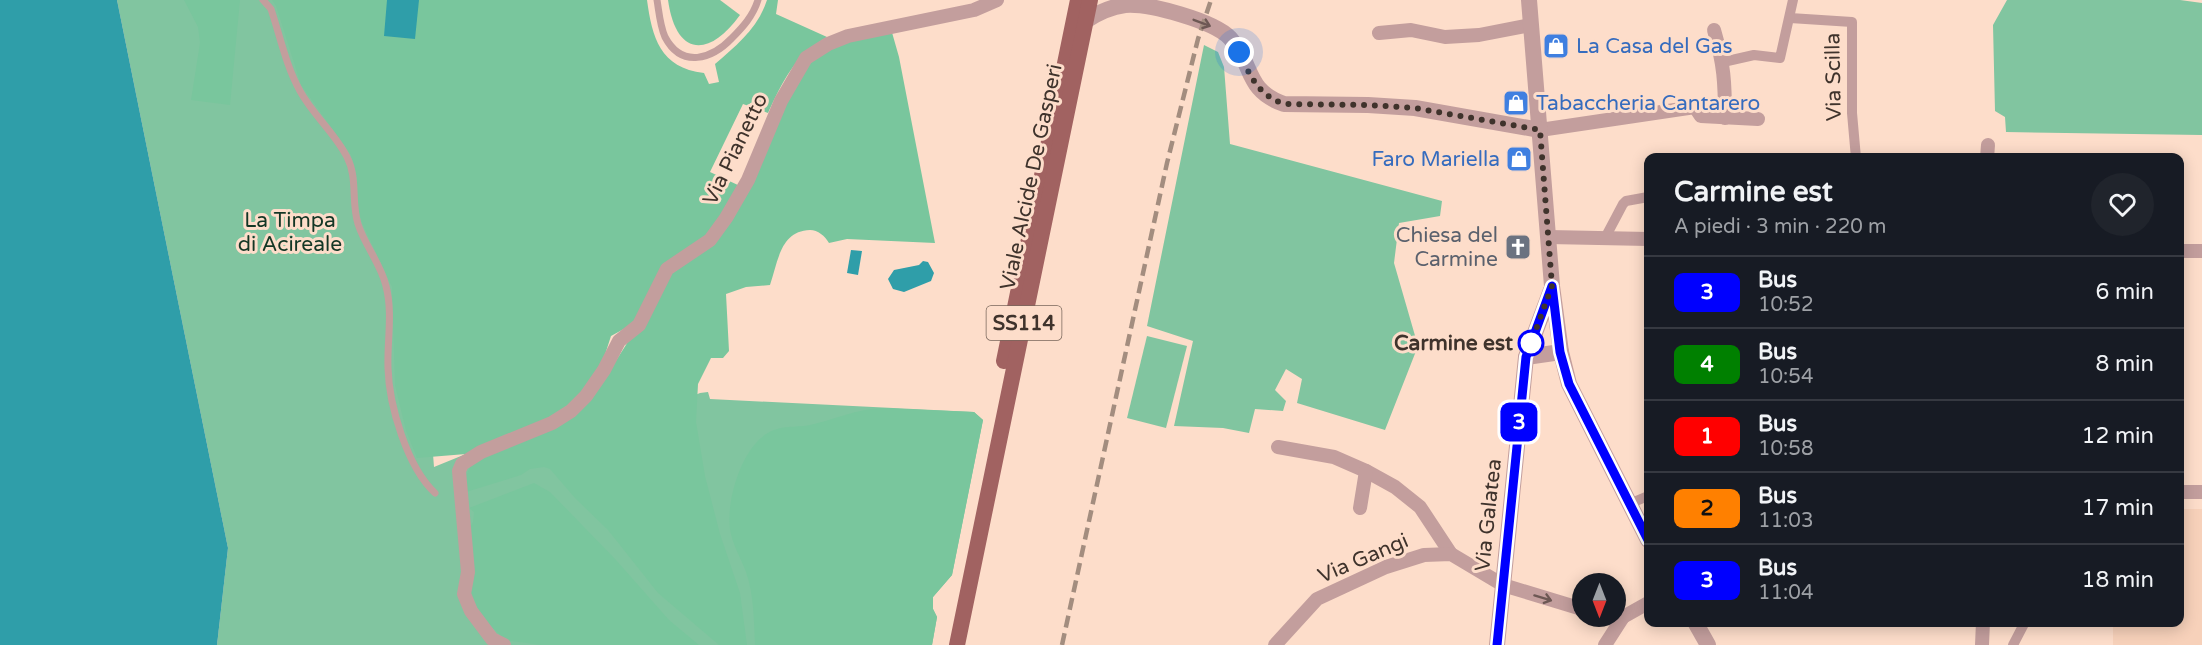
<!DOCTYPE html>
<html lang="it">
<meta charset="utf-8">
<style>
:root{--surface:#171b24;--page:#20242c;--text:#f1f3f6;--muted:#9ea1a6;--line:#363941}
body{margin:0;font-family:"Varela Round",sans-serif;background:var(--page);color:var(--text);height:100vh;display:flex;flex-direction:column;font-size:22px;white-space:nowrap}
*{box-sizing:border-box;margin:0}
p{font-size:20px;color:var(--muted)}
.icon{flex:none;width:33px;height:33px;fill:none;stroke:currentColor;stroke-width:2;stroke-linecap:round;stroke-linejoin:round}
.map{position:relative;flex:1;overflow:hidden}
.sheet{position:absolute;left:1644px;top:153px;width:540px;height:474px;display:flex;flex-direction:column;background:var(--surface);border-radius:12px;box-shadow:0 3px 15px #0003}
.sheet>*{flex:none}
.badge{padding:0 12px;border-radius:9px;font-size:21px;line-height:39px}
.needle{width:39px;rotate:180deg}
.buttons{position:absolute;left:1572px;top:573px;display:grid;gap:12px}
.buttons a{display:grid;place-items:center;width:54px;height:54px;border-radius:50%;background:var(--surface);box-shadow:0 3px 15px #0003;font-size:30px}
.you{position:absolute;width:30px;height:30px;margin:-15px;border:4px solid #fff;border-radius:50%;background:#1a73e8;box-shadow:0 0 0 9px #1a73e833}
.map>.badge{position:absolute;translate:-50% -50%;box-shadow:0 0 0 3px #fff}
.round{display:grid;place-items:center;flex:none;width:63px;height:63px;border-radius:32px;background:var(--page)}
.overview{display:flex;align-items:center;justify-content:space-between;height:102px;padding:0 30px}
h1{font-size:28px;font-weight:700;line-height:45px}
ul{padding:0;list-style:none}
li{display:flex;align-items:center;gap:18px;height:72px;padding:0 30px;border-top:2px solid var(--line)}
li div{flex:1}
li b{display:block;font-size:22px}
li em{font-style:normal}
li .badge{min-width:66px;font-weight:700;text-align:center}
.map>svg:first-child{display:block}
.built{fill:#f7d1ba}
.green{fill:#81c5a0}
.forest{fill:#79c69d}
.water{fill:#2f9ea9}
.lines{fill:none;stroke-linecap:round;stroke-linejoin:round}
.service{stroke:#c39e9d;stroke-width:7}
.pedestrian{stroke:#c39e9d;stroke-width:10}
.minor{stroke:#c39e9d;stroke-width:14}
.tertiary{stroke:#c39e9d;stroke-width:16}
.primary{stroke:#a16261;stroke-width:16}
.rail{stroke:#a38d7f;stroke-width:4.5;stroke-dasharray:12 6;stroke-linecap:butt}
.oneway{stroke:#6d5854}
.line-casing{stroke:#fff;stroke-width:14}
.line{stroke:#00f;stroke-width:9}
.walk{stroke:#3f332c;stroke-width:6;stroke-dasharray:0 10.8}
.stop-dot{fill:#fff;stroke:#00f;stroke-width:3}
.labels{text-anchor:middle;stroke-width:6;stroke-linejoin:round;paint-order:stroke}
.shield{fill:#fdddca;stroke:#78665b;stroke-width:1.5}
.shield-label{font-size:20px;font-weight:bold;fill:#3f332c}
.shop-label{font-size:21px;fill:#366cbe;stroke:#fdddca;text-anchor:start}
.street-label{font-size:21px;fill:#3f332c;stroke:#fdddca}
.park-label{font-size:21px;fill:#133625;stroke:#fdddca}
.worship-label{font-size:21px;fill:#5b616d;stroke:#fdddca;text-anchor:end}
.stop-label{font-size:21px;font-weight:bold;fill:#3f332c;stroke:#fdddca;text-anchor:end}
</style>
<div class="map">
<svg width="2202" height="645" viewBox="0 0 2202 645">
<rect width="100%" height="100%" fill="#fdddca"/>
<polygon class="built" points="2180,509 2202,509 2202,645 2113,645 2113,623 2180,622"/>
<g class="green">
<polygon points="117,0 349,0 413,199 434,467 571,411 583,442 700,393 708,392 710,399 974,412 983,420 952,575 933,597 933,609 937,617 932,645 217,645 228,548"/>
<polygon points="2007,0 2180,0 2202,3 2202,135 2006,132 2005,117 1995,111 1993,25"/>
<polygon points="1204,45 1218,52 1224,67 1230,144 1442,201 1440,216 1399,223 1394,263 1418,346 1385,430 1297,403 1302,379 1286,369 1275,390 1286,401 1283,411 1255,409 1249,433 1223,428 1174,426 1193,341 1147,326"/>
<polygon points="1147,336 1187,346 1166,428 1127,418"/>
</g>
<g class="forest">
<polygon points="184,0 240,0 230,105 191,100 200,43 198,27"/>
<path d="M272,0h375c5,37 13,68 57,73l5,11 10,-2 -4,-18c22,-19 43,-36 52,-64h11l-2,14 51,23c-33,19 -44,44 -59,76l-25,-9 -33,68 30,14 -35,52 -14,12 -58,74 -22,12 -11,34 -19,24 -30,26 -85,34 -49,4 -11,-27 -11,-46 -3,-98 -29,-62 -5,-15 -1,-32 -6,-23 -50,-70 -25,-79z"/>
<path d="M668,0h52l20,15c-31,43 -64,42 -72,-15z"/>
<path d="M891,29l8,28 36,186 -88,-4 -18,4c-4,-7 -11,-13 -19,-13 -30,1 -32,32 -40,55l-24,2 -20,7 3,57 -6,7h-12l-13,26 -2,38 9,54 15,58 20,59 7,52h-28l-61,-52 -50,-63 -33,-32 -25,-29 -6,-2 -14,2 -9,6 -55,17 -1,-14 6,-13 120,-65 80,-126 43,-31 71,-139 25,-44 19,-14z"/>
<path d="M881,408l93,4 9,8 -31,155 -19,22v12l4,8 -5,28h-177c-1,-24 -1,-50 -9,-73 -5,-14 -14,-28 -16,-43 -4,-30 13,-88 44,-99 12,-5 27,-2 40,-6 25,-6 40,-14 67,-16z"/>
<polygon points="534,483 550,492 616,560 669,620 699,645 541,645 505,640 477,612 468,596 470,527 473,522 474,512 469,508"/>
</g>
<g class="water">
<polygon points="0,0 117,0 228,548 217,645 0,645"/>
<polygon points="387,0 419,0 415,39 384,36"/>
<polygon points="851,250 862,251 858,275 847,273"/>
<polygon points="923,261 928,262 934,273 931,281 904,292 893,289 888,279 894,270 919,265"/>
</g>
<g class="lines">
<g class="service">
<path d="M263,0l8,9c9,27 15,57 29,82 13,24 35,42 47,66 11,21 4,45 11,67 7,22 23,40 28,62 7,27 1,55 2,82 1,37 19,99 47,125"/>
<path d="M657,0c2,12 3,26 8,37 17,32 47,22 67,1 11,-11 21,-22 26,-38"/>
</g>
<g class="pedestrian">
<polyline points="1790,18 1852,22 1852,113 1856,158"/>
<polyline points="1723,62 1754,55 1780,58 1793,0"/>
<polyline points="1605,238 1623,204 1626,201 1648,197"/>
<polyline points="1629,504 1648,496"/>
<polyline points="2013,645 2025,622"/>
</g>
<g class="minor">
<path d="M1714,30c10,34 11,53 11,88"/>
<polyline points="1379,33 1411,30 1445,37 1479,35 1531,25"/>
<polyline points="1540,130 1695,107 1701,116 1758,119"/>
<polyline points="1987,158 1988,145"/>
<polyline points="1549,237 1648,239"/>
<polyline points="2180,251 2202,251"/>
<polyline points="1278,447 1334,457 1366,471 1395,487 1420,507 1451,554"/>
<polyline points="2180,492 2202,492"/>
<polyline points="1360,508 1366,471"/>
<polyline points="1606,616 1623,617 1648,603"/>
<polyline points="504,645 492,639 471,611 464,594 468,572 459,471 462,464 481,452 552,423 571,411 586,396 604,370 619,341 639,325 667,269 710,240 726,218 748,180 781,101 806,58 828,44 848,36 974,10 997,0"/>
<polyline points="1275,645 1317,599 1386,567 1424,555 1451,554 1503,585 1582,609"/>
<polyline points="1605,645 1623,617"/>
<polyline points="1982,645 1983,622"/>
</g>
<g class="tertiary">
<polyline points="1529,0 1552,286 1561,352 1569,384 1648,540"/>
<path d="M1087,20c12,-8 24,-13 38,-15 24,-2 89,16 105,33 24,26 14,52 54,66l84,1 47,3 125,22"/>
<polyline points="1526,357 1561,352"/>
<polyline points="1695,622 1708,645"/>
<polyline points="1497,645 1526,357 1551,290"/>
</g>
<g class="primary">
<polyline points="1004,361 1078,0"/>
<polyline points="957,645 1090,0"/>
</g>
<polyline class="rail" points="1062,645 1167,163 1198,39 1211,0"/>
</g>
<defs><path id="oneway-shaft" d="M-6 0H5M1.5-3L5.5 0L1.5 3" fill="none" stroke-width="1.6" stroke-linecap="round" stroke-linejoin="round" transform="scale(1.5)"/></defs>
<g class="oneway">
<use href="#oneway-shaft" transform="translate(1202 23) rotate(21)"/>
<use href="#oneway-shaft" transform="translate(1543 598) rotate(17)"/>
</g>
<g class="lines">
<g class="line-casing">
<polyline id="line" points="1497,645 1526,357 1552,286 1560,352 1569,384 1648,540"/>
</g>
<use href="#line" class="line"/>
<path class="walk" d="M1239,52c11,24 19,43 45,52l84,1 47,3 125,22 12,156 -21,57"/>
</g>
<defs>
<g id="shop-square" transform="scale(1.35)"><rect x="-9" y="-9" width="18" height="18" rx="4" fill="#3f7fe0" stroke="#fdddca"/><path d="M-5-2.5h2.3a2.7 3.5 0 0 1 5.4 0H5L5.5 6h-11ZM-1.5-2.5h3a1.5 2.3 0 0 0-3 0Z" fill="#fff"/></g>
<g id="church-square" transform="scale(1.35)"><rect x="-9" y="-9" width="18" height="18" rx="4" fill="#6b7280" stroke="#fdddca"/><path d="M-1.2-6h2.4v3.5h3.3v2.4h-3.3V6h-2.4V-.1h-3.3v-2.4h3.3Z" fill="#fff"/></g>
</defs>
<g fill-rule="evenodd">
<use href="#shop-square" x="1556" y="46"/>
<use href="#shop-square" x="1516" y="103"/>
<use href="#shop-square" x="1519" y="159"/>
<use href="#church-square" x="1518" y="247"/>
</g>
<circle class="stop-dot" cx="1531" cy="343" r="12"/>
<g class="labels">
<rect class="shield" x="986.5" y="306" width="75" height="34" rx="4.5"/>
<g class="shield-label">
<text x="1024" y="330">SS114</text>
</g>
<g class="shop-label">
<text x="1576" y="53">La Casa del Gas</text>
<text x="1536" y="110">Tabaccheria Cantarero</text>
<text x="1500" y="166" text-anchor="end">Faro Mariella</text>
</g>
<g class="street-label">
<text transform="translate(1833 77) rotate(-91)" y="7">Via Scilla</text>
<text transform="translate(735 149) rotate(-64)" y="7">Via Pianetto</text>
<text transform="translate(1031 177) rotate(-78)" y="7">Viale Alcide De Gasperi</text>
<text transform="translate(1488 515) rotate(-84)" y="7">Via Galatea</text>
<text transform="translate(1363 558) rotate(-23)" y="7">Via Gangi</text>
</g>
<g class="park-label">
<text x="290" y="227">La Timpa<tspan x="290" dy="24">di Acireale</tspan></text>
</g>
<g class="worship-label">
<text x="1498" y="242">Chiesa del<tspan x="1498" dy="24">Carmine</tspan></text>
</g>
<g class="stop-label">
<text x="1513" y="350">Carmine est</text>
</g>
</g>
</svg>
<div class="buttons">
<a><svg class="needle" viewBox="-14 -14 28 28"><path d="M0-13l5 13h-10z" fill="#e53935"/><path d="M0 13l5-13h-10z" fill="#9ea1a6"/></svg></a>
</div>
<div class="you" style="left:1239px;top:52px"></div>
<b class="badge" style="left:1519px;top:422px;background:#00f;color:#fff">3</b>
<section class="sheet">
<div class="overview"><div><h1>Carmine est</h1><p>A piedi · 3 min · 220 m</p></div><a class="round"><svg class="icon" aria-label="heart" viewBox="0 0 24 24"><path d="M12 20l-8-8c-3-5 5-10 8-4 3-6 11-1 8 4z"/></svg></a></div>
<ul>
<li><span class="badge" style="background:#00f;color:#fff">3</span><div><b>Bus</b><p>10:52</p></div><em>6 min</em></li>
<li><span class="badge" style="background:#008000;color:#fff">4</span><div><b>Bus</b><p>10:54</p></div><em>8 min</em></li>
<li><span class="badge" style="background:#f00;color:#fff">1</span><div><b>Bus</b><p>10:58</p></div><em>12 min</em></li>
<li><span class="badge" style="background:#ff8000;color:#111">2</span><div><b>Bus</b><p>11:03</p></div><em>17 min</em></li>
<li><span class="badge" style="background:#00f;color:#fff">3</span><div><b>Bus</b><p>11:04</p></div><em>18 min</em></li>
</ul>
</section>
</div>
